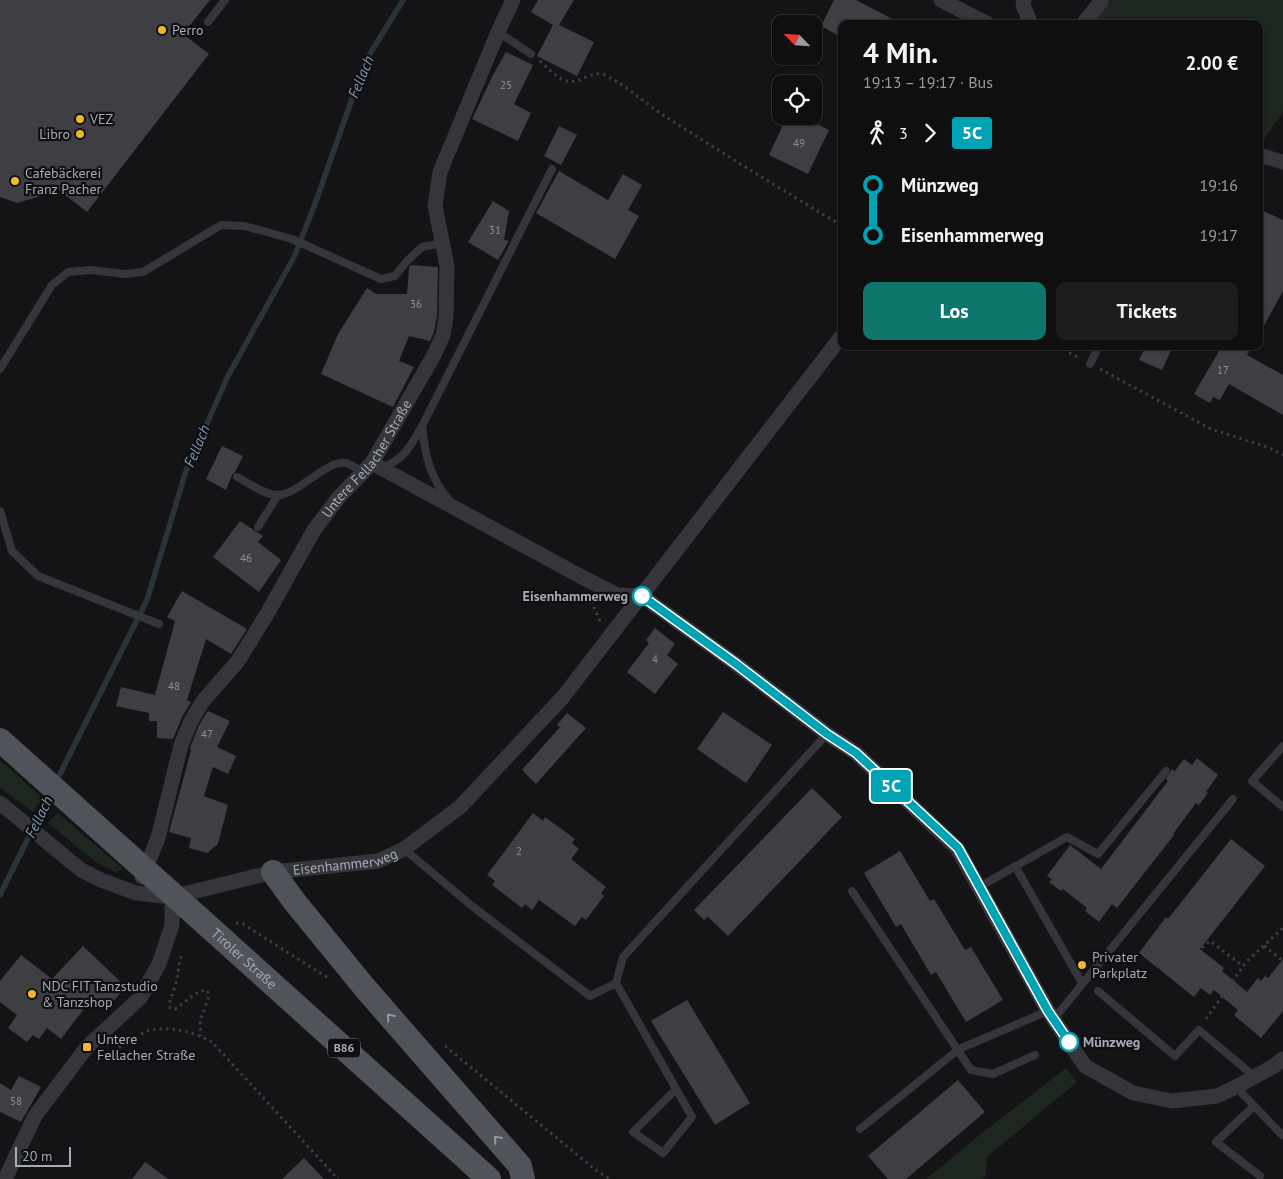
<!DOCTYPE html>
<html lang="de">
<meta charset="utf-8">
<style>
:root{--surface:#0f0f10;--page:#1d1d1e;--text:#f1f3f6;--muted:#9b9c9f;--line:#2f2f30;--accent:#0f766e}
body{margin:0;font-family:"PT Sans",sans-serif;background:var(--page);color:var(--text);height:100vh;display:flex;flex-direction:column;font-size:19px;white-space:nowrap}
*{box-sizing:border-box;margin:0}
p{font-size:16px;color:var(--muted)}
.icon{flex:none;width:28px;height:28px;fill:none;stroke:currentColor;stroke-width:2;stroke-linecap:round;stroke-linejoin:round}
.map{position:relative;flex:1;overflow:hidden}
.details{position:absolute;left:838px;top:20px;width:425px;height:330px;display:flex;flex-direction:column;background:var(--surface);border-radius:10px;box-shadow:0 1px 4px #0004,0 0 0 1px var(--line)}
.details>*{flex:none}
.badge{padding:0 10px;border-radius:4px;font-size:18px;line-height:32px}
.needle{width:32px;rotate:295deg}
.fabs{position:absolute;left:772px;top:15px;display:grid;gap:10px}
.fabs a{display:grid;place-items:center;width:50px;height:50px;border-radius:10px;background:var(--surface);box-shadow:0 1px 4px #0004,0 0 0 1px var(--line);font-size:25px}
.scale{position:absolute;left:15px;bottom:12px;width:56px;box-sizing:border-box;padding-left:5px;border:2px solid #a6aab6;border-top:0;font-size:14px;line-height:18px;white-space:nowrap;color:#a6aab6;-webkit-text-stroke:4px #0f0f11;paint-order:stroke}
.map>.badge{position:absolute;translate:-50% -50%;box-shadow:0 0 0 2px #fff}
.legs{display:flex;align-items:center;gap:8px;height:55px;padding:0 25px;font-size:16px}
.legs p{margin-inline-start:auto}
.summary{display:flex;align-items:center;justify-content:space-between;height:85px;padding:0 25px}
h1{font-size:28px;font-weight:700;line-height:38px}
.button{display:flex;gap:10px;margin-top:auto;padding:10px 25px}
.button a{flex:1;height:58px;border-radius:10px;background:var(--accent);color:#fff;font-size:20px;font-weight:700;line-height:58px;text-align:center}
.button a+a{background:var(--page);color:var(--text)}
ul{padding:0 25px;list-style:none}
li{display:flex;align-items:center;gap:18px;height:50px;font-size:19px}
li i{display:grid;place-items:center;width:8px;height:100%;margin:0 6px;background:currentColor}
li i::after{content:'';width:12px;height:12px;margin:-6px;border:4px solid;border-radius:50%;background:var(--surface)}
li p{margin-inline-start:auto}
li:first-child i{background:linear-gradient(#0000 50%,currentColor 0)}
li:last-child i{background:linear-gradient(currentColor 50%,#0000 0)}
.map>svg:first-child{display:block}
.green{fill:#1e2620}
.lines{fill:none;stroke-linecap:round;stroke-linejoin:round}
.stream{stroke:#2a333a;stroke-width:5.5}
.building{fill:#3e3f43}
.path{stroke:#3b3d42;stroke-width:3;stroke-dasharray:2.5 4;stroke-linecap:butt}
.service{stroke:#35363b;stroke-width:8}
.minor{stroke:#35363b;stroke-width:15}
.primary{stroke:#51535a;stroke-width:24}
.primary-bridge{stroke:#51535a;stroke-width:24}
.oneway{stroke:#9599a4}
.line-1-casing{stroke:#fff;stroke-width:11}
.line-1{stroke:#00a3b4;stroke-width:8}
.poi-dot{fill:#f2b731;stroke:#0f0f11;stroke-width:2}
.stop-1-dot{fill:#fff;stroke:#00a3b4;stroke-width:2.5}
.labels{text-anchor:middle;stroke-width:4.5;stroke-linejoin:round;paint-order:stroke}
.number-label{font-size:11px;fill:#8c8f99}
.shield{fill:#0f0f11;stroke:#797c84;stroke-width:1}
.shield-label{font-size:12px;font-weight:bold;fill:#a6aab6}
.poi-label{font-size:14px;fill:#a6aab6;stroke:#0f0f11;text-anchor:start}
.street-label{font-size:14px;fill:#a6aab6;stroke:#0f0f11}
.stop-label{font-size:14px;font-weight:bold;fill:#a6aab6;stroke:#0f0f11;text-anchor:end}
.water-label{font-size:15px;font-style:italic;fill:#7d97b2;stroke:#0f0f11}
</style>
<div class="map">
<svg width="1283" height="1179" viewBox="0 0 1283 1179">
<rect width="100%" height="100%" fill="#141416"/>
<g class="green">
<polygon points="1111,0 1283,0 1283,111 1259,147 1259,24 1092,24"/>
<polygon points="0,760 42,798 33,812 0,788"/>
<polygon points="58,813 123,869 116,872 97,863 48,823"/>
<polygon points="1066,1068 1077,1082 987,1157 986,1176 983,1179 926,1179 977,1137"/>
</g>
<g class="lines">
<g class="stream">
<polyline points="55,784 147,600 186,471 228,376 294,257 315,204 365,62 403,0"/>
<polyline points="0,895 51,792"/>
</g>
</g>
<g class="building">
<polygon points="0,0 210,0 183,34 209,54 87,212 51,184 38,197 17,203 0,197"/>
<polygon points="538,0 574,0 559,25 594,42 577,76 537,56 553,25 531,12"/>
<polygon points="834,0 856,0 902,24 841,24 841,37 821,26"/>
<polygon points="506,52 533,65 514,104 531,113 518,141 472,119 494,73"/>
<polygon points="787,116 800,116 829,130 808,174 769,155"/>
<polygon points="559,126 577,135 561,165 544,156"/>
<polygon points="559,171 608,200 623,174 642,185 628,210 639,216 615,259 536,213"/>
<polygon points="493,201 509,211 504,240 509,241 498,260 468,242"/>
<polygon points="1259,209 1283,220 1283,291 1259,335"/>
<polygon points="411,265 438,267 437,316 434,332 430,341 409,336 399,361 414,367 393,407 321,374 338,334 367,288 376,294 407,294 409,268"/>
<polygon points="1146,346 1173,346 1162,370 1139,360"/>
<polygon points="1222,346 1252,346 1247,355 1283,375 1283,415 1229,384 1220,400 1213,397 1210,403 1194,394"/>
<polygon points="222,446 243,456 235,472 232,475 226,490 206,479"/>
<polygon points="240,521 263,536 258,542 281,560 259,592 213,557"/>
<polygon points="182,591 247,629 231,654 206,639 187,700 191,702 182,717 173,739 157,738 157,721 149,721 149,713 116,706 121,687 155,695 175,621 167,617"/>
<polygon points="655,628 675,644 667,655 678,664 655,694 627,672 649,643 646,640"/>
<polygon points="208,711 230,721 217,747 236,756 228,774 213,767 204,796 228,805 218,844 207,853 189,848 191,838 169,832 191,750 190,748 199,725"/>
<polygon points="723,712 772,745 746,783 697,749"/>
<polygon points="567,713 586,728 536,784 522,770 560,727 557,725"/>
<polygon points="1197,758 1218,775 1206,792 1208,793 1199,805 1196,803 1173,834 1174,835 1117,908 1112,904 1099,922 1085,911 1087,908 1063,889 1061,891 1049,882 1052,879 1047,876 1070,845 1101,869 1168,781 1166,779 1172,769 1175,771 1184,759 1192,765"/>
<polygon points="812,788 842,817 728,936 708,917 704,920 694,910"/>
<polygon points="533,813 543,821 545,817 575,839 572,843 579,849 571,859 606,887 601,893 604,896 586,920 582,917 575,926 539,900 532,910 525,904 522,908 492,885 495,881 487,875"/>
<polygon points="1231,839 1265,866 1200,949 1224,968 1222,971 1247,992 1258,978 1261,981 1265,976 1268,978 1283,959 1283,1011 1261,1038 1234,1015 1238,1010 1214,990 1210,995 1201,988 1194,997 1139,953 1166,917 1168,919"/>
<polygon points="900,851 930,901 934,899 965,950 971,947 1003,1000 966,1022 936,972 931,975 901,924 896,927 864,873"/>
<polygon points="83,946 126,987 106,1009 93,997 61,1039 47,1028 39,1039 33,1035 27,1042 8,1028 17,1015 0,1002 0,981 21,955 52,979"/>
<polygon points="687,1000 750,1103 715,1125 651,1021"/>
<polygon points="19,1076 41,1087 21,1122 0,1112 0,1083 11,1090"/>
<polygon points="958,1080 985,1112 906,1179 888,1179 868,1156"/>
<polygon points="304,1158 324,1179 282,1179"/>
<polygon points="145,1162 168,1179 132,1179"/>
</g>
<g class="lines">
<g class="path">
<path d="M540,61c7,6 17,18 27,20 14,4 25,-13 40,-5 21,11 39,28 59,41 58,37 116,73 175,108"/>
<polyline points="1058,346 1079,358"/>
<polyline points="1100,369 1211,429 1270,448 1283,455"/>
<polyline points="591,601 601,623"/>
<polyline points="236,923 243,924 328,978"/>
<polyline points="1264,946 1282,960"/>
<polyline points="1197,952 1210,941 1243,966"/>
<path d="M181,956l-5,27 -7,21 1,4 5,1c12,-7 18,-17 32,-19l2,6 -9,25 1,15"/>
<polyline points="1231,984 1245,994"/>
<polyline points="1206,1019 1246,962 1283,928"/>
<polyline points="445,1046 597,1171 610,1179"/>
<path d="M97,1062c11,-7 44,-30 54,-32 21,-4 43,2 61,12l126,137"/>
</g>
<g class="service">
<polyline points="208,22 225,0"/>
<polyline points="498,32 531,54"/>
<polyline points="1090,364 1099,346"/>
<polyline points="0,369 52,285 68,272 90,270 125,274 143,272 221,225 244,226 292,239 381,279 395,276 407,261 422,247 443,243"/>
<path d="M383,468c23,-11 26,-20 39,-42"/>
<path d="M237,477c12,6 26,17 39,18 22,1 49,-35 70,-32 5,1 12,7 17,9"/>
<path d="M450,501c-20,-22 -25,-46 -28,-75l130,-257"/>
<polyline points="0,511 12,551 38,576 159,624"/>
<polyline points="258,527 278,495"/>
<polyline points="1283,746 1252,781 1283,807"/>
<polyline points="404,849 472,906 590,996 616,983 623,957 827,734"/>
<polyline points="1015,866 1082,983"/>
<polyline points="979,887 1067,837 1098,854 1166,771"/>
<polyline points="852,891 971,1070 993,1074 1035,1055"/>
<polyline points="616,983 692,1117 663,1153 633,1132 676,1089"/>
<polyline points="1098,991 1175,1056 1199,1030 1255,1077"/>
<polyline points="1053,1020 1233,799"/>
<polyline points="1236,1087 1282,1135 1283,1134"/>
<polyline points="1254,1106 1216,1142 1260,1176"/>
<polyline points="860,1129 959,1049 1048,1011"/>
</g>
<g class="minor">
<polyline points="941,0 988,24"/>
<polyline points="1024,0 1023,5 1031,24"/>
<polyline points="1083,24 1102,0"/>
<polyline points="1259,155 1283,162"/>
<polyline points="372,463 580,576 617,595 642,596"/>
<polyline points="642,596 736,664 827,734 856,753 957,848 1048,1011 1085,1066 1133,1093 1172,1101 1217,1096 1236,1087 1274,1066 1283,1059"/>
<path id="s1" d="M0,803l81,67 20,10 35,13 36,4 101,-25 105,-11 26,-12 56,-42 103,-110 278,-360"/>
<path id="s2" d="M142,877l16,-39 23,-93 10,-24 12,-20 35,-40 29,-47 47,-84 25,-33 33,-34 62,-108 9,-20 3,-18 1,-51 -12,-60 5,-34 58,-140 15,-32"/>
<polyline points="5,1179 35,1116 47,1100 87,1047 140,998 159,964 172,925 172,897"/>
</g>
<g class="primary">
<polyline points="0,740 38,774"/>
<polyline points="273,872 294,901 365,988 520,1166 523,1179"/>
<path id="s3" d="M198,917l291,262"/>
</g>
<polyline class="primary-bridge" points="38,774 198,917"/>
</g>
<defs><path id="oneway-chevron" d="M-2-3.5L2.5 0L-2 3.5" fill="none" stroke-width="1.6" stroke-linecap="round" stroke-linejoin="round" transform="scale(1.25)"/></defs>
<g class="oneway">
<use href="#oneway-chevron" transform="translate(390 1017) rotate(-131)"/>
<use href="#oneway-chevron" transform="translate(497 1139) rotate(-131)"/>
</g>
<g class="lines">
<g class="line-1-casing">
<polyline id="line-1" points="642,596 736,664 827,734 856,753 958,848 1048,1011 1069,1042"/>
</g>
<use href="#line-1" class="line-1"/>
</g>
<g class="poi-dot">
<circle cx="162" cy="30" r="5"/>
<circle cx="80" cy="119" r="5"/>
<circle cx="80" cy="134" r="5"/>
<circle cx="15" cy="181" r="5"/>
<circle cx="1082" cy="965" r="5"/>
<circle cx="32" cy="994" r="5"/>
<rect x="82" y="1042" width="10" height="10" rx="2.5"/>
</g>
<g class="stop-1-dot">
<circle cx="642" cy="596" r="9"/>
<circle cx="1069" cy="1042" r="9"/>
</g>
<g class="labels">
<g class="number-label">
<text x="506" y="89">25</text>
<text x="799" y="147">49</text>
<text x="495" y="234">31</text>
<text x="416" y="308">36</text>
<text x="1223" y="374">17</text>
<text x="246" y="562">46</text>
<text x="655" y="663">4</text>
<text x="174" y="690">48</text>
<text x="207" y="738">47</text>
<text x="519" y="855">2</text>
<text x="16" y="1105">58</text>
</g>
<rect class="shield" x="328" y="1038.5" width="32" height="19" rx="4"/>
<g class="shield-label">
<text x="344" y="1052">B86</text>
</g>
<g class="poi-label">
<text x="172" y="35">Perro</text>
<text x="90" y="124">VEZ</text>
<text x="70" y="139" text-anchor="end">Libro</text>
<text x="25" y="178">Cafebäckerei<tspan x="25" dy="16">Franz Pacher</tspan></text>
<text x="1092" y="962">Privater<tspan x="1092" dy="16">Parkplatz</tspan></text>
<text x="42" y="991">NDC FIT Tanzstudio<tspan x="42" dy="16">&amp; Tanzshop</tspan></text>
<text x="97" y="1044">Untere<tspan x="97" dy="16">Fellacher Straße</tspan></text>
</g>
<g class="street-label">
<text dy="5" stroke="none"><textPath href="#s2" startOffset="481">Untere Fellacher Straße</textPath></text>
<text dy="5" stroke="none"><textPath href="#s1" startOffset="378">Eisenhammerweg</textPath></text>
<text dy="5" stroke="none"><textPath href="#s3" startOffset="62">Tiroler Straße</textPath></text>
</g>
<g class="stop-label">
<text x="628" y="601">Eisenhammerweg</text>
<text x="1083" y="1047" text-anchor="start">Münzweg</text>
</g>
<g class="water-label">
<text transform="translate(361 77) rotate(-67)" y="5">Fellach</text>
<text transform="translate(197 446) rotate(-67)" y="5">Fellach</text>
<text transform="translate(39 817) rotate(-64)" y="5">Fellach</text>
</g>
</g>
</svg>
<div class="fabs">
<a><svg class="needle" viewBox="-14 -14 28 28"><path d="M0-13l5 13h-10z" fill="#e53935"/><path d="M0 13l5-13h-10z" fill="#9b9c9f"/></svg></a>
<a><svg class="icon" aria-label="locate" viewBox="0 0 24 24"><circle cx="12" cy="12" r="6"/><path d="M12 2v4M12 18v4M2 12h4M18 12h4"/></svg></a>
</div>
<div class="scale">20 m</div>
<b class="badge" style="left:891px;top:786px;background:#00a3b4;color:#fff">5C</b>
<section class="details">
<div class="summary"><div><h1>4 Min.</h1><p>19:13 – 19:17 · Bus</p></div><b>2.00 €</b></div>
<div class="legs"><svg class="icon" aria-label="walk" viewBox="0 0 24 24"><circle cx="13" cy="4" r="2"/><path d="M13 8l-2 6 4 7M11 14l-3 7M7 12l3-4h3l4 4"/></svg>3<svg class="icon" aria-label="forward" viewBox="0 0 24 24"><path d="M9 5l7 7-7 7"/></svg><b class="badge" style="background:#00a3b4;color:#fff">5C</b></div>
<ul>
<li><i style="color:#00a3b4"></i><b>Münzweg</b><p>19:16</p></li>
<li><i style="color:#00a3b4"></i><b>Eisenhammerweg</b><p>19:17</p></li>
</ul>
<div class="button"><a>Los</a><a>Tickets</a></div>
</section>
</div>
